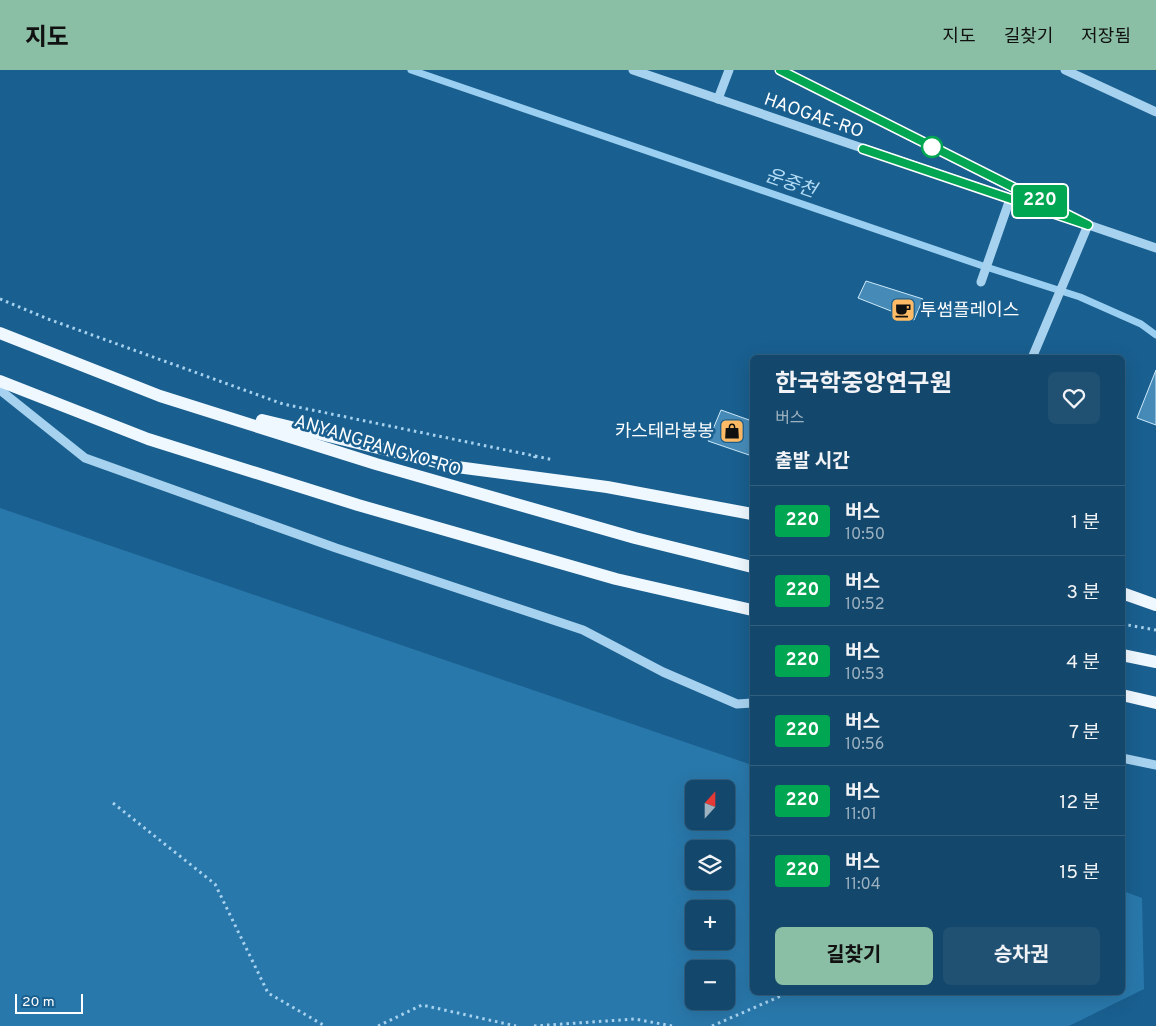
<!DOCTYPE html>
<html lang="ko">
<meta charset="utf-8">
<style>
:root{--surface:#13476b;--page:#205173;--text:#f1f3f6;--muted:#9db2c1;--line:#325f7e;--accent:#8abfa5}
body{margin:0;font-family:Overpass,"Noto Sans KR",sans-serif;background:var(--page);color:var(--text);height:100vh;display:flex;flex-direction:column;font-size:19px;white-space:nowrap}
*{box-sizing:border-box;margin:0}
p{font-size:16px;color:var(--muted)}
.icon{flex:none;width:28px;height:28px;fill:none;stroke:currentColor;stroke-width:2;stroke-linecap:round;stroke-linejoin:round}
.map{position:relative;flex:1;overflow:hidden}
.side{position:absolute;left:750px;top:285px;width:375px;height:640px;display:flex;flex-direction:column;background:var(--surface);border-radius:8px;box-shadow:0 5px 20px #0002,0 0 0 1px var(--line)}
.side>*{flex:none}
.badge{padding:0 10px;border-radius:4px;font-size:18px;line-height:32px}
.needle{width:32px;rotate:21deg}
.tools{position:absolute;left:685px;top:710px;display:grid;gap:10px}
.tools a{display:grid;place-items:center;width:50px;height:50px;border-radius:8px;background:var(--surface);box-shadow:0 5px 20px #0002,0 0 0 1px var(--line);font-size:25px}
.scale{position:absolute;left:15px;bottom:12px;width:68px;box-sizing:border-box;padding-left:5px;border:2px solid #fff;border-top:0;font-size:14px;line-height:18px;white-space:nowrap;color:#fff;-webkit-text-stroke:4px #195f8f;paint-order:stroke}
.map>.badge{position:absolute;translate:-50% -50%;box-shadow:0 0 0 2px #fff}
h2{padding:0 25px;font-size:19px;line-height:45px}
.round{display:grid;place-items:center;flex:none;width:52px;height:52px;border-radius:8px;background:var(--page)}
.headline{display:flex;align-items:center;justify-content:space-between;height:85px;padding:0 25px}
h1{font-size:24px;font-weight:700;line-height:38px}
.action{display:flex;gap:10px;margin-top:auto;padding:10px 25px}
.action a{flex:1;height:58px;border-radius:8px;background:var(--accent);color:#111;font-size:20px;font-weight:700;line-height:58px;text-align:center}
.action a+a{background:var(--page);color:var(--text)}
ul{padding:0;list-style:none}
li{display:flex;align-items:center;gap:15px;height:70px;padding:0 25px;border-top:1px solid var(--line)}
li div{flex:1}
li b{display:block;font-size:19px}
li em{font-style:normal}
li .badge{min-width:55px;font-weight:700;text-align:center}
header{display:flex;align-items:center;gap:30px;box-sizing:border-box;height:70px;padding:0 25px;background:var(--accent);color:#111}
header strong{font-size:24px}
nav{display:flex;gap:28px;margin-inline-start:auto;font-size:18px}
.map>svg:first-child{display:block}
.green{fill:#2978ab;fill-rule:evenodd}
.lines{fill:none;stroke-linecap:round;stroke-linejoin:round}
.stream{stroke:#9acff1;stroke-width:7}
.building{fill:#468bb8;stroke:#cde9fa}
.path{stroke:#a7d2ef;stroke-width:3;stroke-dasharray:2.5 4;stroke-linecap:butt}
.minor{stroke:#a7d2ef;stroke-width:9}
.major{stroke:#eff7ff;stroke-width:12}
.line-casing{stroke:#fff;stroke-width:11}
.line{stroke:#00a651;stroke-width:8}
.stop-dot{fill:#fff;stroke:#00a651;stroke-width:2.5}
.labels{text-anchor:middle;stroke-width:5;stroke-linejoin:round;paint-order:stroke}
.street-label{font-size:18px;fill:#fff;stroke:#195f8f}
.poi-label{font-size:18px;fill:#fff;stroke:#195f8f;text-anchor:start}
.water-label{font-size:19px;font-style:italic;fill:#b3dcf6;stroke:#195f8f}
</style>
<header>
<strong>지도</strong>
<nav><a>지도</a><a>길찾기</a><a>저장됨</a></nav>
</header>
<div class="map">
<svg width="1156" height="956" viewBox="0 0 1156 956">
<rect width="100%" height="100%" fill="#195f8f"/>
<path class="green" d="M0,438l752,257v227h370l1,-101 19,7 2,91 -75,37h-1069zM694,719h32v32h-32zM694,779h32v32h-32zM694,839h32v32h-32zM694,899h32v32h-32z"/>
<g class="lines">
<polyline class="stream" points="411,0 983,196 1080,227 1141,254 1156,265"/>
</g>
<g class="building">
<polygon points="866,211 923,229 914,250 858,228"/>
<polygon points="1156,300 1156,355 1137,348"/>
<polygon points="721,340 752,351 752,386 708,371"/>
</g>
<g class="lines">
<g class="path">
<polyline points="0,229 48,249 283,334 535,386 534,390"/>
<polyline points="535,386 554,390"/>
<polyline points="1122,554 1156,560"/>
<polyline points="113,733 215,814 268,923 325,956"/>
<polyline points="378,956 422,935 516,956"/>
<polyline points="534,956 635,949 672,956"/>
<polyline points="712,956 790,922"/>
</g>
<g class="minor">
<polyline points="633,0 1156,178"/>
<polyline points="780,0 1058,141"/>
<polyline points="1065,0 1156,42"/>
<polyline points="718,29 729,0"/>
<polyline points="981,212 1010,129"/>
<polyline points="1032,288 1088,155"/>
<polyline points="0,320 85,388 336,478 583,560 663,602 737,634 752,633"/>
<polyline points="1122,688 1156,695"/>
</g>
<g class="major">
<polyline points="0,263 160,326 376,394 635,468 752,497"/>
<polyline points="0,311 148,369 358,435 616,509 752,540"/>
<polyline points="262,350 457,397 607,417 752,444"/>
<polyline points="1122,523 1156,535"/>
<polyline points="1122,585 1156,592"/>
<polyline points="1122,625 1156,633"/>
</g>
</g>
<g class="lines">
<g class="line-casing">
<polyline id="line" points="780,0 1088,155 863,79"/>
</g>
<use href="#line" class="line"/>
</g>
<defs>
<g id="cafe-square" transform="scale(1.25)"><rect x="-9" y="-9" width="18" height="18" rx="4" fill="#ffbb65" stroke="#195f8f"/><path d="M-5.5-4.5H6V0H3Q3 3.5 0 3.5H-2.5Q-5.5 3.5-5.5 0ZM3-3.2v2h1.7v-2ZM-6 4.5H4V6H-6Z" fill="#111"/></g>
<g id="shop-square" transform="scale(1.25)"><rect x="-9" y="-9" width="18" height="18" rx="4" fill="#ffbb65" stroke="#195f8f"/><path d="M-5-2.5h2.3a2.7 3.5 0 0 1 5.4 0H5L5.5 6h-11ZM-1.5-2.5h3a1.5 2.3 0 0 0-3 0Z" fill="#111"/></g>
</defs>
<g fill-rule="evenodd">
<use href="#cafe-square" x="903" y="240"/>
<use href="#shop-square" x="732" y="361"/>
</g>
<circle class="stop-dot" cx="932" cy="77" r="10"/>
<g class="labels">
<g class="street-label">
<text transform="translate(814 45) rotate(19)" y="6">HAOGAE-RO</text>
<text transform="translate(378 375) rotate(17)" y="6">ANYANGPANGYO-RO</text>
</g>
<g class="poi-label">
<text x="920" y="246">투썸플레이스</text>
<text x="714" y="367" text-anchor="end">카스테라봉봉</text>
</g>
<g class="water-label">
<text transform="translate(791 112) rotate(19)" y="7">운중천</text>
</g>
</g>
</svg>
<div class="tools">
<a><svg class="needle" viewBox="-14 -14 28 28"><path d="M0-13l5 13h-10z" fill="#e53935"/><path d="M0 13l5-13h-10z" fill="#9db2c1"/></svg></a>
<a><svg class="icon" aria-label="layers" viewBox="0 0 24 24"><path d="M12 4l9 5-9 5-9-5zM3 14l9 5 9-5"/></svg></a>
<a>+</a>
<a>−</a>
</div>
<div class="scale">20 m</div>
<b class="badge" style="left:1040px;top:131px;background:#00a651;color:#fff">220</b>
<section class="side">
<div class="headline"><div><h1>한국학중앙연구원</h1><p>버스</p></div><a class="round"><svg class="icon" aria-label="heart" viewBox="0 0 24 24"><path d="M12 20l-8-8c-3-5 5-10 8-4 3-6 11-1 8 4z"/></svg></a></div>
<h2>출발 시간</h2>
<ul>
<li><span class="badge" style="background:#00a651;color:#fff">220</span><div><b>버스</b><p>10:50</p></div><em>1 분</em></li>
<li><span class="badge" style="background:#00a651;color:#fff">220</span><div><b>버스</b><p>10:52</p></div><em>3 분</em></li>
<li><span class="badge" style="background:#00a651;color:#fff">220</span><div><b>버스</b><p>10:53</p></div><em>4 분</em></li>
<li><span class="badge" style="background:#00a651;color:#fff">220</span><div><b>버스</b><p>10:56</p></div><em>7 분</em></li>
<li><span class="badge" style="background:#00a651;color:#fff">220</span><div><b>버스</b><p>11:01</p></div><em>12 분</em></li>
<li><span class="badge" style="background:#00a651;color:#fff">220</span><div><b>버스</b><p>11:04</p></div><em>15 분</em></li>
</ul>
<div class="action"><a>길찾기</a><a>승차권</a></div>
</section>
</div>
